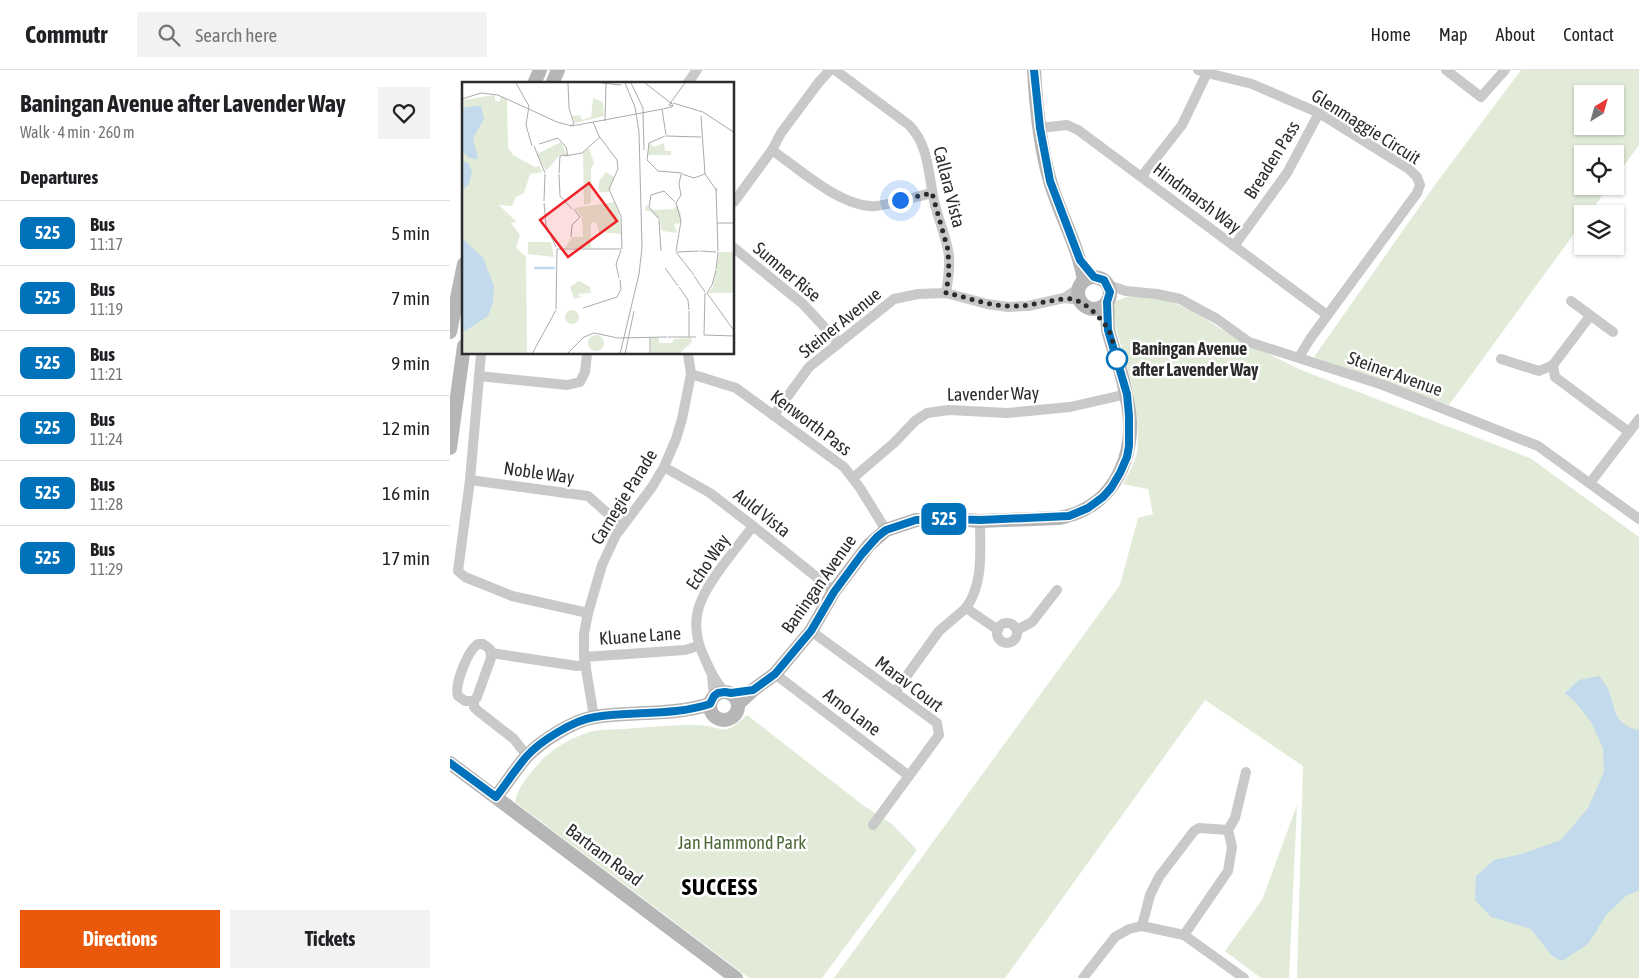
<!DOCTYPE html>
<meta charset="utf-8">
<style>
:root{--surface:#fff;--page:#f2f2f2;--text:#202124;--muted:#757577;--line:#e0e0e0;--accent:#ea580c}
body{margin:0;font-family:"Asap Condensed",sans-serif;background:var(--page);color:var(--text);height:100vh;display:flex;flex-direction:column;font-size:19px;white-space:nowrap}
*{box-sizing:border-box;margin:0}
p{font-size:16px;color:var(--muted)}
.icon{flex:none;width:28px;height:28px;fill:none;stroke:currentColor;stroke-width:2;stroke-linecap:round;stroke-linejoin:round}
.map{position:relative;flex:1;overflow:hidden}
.details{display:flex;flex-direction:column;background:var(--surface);width:450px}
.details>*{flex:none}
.badge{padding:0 10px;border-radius:8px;font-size:18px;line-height:32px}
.needle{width:32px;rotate:37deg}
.tools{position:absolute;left:1124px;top:15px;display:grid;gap:10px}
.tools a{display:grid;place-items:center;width:50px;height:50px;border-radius:0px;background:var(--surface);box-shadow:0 1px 4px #0004;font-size:25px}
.you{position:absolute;width:25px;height:25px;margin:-12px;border:4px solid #fff;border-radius:50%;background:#1a73e8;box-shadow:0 0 0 8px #1a73e833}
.map>.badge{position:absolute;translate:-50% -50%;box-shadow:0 0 0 2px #fff}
h2{padding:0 20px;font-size:19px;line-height:45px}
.round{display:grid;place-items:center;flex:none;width:52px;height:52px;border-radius:0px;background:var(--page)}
.summary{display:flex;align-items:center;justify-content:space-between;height:85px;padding:0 20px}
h1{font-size:24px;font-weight:700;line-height:38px}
.button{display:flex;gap:10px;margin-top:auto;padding:10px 20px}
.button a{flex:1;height:58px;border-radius:0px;background:var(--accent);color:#fff;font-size:20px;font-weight:700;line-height:58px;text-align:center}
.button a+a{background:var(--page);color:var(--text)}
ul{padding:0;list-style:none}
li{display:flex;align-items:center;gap:15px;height:65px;padding:0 20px;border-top:1px solid var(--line)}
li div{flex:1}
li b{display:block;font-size:19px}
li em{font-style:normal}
li .badge{min-width:55px;font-weight:700;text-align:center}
header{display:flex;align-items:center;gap:30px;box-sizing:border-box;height:70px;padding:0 25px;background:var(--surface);border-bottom:1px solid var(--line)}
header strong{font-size:24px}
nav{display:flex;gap:28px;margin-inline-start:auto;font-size:18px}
.search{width:350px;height:45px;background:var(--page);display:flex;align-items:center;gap:12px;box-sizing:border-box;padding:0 18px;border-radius:0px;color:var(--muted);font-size:19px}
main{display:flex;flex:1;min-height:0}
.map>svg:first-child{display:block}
.green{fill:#e1ebd8;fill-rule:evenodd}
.water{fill:#c2daec}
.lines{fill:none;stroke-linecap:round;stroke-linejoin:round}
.street{stroke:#c9c9c9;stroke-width:10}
.secondary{stroke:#b6b6b6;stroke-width:14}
.line-casing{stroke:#fff;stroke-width:11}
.line{stroke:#0072bc;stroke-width:8}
.walk{stroke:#2c2c2c;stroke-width:5;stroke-dasharray:0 9}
.stop-dot{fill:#fff;stroke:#0072bc;stroke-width:2.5}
.labels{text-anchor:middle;stroke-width:5;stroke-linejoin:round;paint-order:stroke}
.street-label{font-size:18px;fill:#2c2c2c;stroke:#fff}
.stop-label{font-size:18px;font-weight:bold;fill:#2c2c2c;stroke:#fff;text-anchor:start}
.park-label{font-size:18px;fill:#4c6937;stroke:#fff}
.district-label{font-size:22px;font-weight:bold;letter-spacing:1px;fill:#000;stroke:#fff}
.inset-river{fill:none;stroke:#c2daec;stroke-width:2.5}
.inset-road{fill:none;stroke:#ababab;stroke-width:1}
.view{fill:#ee2226;fill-opacity:0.15;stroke:#ee2226;stroke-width:2.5}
.inset-edge{fill:none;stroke:#2c2c2c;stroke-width:2.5}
</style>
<header>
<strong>Commutr</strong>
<div class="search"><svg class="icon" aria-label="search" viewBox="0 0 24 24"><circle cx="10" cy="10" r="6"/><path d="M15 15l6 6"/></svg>Search here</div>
<nav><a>Home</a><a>Map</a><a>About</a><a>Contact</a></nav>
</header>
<main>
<section class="details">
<div class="summary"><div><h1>Baningan Avenue after Lavender Way</h1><p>Walk · 4 min · 260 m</p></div><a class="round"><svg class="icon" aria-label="heart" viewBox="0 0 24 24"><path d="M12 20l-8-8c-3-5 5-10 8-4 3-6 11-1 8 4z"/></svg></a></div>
<h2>Departures</h2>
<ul>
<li><span class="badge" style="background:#0072bc;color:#fff">525</span><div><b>Bus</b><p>11:17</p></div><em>5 min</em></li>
<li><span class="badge" style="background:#0072bc;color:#fff">525</span><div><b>Bus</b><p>11:19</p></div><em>7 min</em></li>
<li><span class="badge" style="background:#0072bc;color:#fff">525</span><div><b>Bus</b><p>11:21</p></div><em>9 min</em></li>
<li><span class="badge" style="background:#0072bc;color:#fff">525</span><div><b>Bus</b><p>11:24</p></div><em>12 min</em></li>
<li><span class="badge" style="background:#0072bc;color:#fff">525</span><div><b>Bus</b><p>11:28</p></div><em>16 min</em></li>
<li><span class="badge" style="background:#0072bc;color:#fff">525</span><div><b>Bus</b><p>11:29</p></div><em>17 min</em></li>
</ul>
<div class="button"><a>Directions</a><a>Tickets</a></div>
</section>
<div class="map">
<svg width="1189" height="908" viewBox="0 0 1189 908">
<rect width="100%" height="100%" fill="#fff"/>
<g class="green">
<path d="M1071,0h118v75l-24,33v-24h-33v32h27l-20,28h-7v9l-133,182 -135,-48 123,-175zM1132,24h33v32h-33z"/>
<path d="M681,226h16l22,5 23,10 44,27 65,32 229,88 109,79v441h-342l6,-212 -98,-66 -200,278h-171l286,-393 18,-67 15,-4 -5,-25 -25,-5c5,-10 12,-21 14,-32 5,-48 -13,-97 -27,-142l2,-8z"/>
<path d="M297,645l117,91 28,18 25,26 -95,128h-73l-234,-176c3,-16 14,-27 24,-39 14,-15 31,-25 51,-31 10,-3 23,-2 34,-3 24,-2 48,-4 72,-4 28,0 25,15 51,-10z"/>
<polygon points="847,735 839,908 811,908 775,881 812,830"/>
</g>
<path class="water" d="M1149,606c3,4 7,8 9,13 8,20 5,36 31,41v160l-13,6 -19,18 -19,30 -26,17 -10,-5 -21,-27 -40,-12 -16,-17 1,-24 18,-16 28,-6 39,-14 27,-32 16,-36 -1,-24 -12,-26 -15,-19 -11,-10 14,-13z"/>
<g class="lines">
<g class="street">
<path d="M385,0l74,55c21,21 19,52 26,80 4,15 10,30 13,45 3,14 0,29 -2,43"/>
<polyline points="748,0 757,3"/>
<polyline points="996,0 1031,27 1055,0"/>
<polyline points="237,14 247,0"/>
<polyline points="590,58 617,55 628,60 877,245"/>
<path d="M322,80c27,19 71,59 104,56 18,-2 38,-9 56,-13"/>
<polyline points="692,106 732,55 757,3 802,14 869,43 959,99 967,107 970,115 967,123 860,269 849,287"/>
<polyline points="284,132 322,80 331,63 369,12 380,0"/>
<polyline points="784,176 837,103 869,43"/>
<polyline points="284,178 353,234 389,273"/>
<polyline points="658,215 676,221 707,224 730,229 767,249 799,272 933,315 1088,376 1189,449"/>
<polyline points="614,228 630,230"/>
<polyline points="1121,231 1163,262"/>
<polyline points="1140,246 1103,295 1105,307 1179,362"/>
<polyline points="31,284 20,410 8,501 15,507 62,526 138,543"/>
<polyline points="1051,289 1089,301 1103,295"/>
<polyline points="241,304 286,318 394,397 410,418 436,460"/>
<polyline points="29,306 117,315 130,312 135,302 137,284"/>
<polyline points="324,345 359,297 444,229 468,224 496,223 537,234 558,237 578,236 614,228 628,219"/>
<polyline points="214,397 260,423 303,456 384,521"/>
<polyline points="403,408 444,373 465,351 477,343 499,340 557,343 620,337 677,324"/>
<polyline points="20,410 138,426 172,456"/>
<polyline points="1140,413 1189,349"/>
<path d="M516,538c18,-25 14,-58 14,-87"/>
<circle cx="557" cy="563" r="10"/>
<polyline points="567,560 582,552 607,520"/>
<polyline points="361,561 487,653 489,665 423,755"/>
<path d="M28,574h5l7,5 1,9 -14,39 -3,4h-9l-7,-5c-4,-11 10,-46 20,-52z"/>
<polyline points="41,583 127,596 136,595"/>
<polyline points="134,587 235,580 248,576"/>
<polyline points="325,604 459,706"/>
<polyline points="262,606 264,626"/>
<path d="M275,622c-10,-10 -15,-21 -20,-33 -19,-39 -5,-62 18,-94 10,-13 20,-26 30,-39"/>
<polyline points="445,622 489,561 516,538 548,560"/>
<polyline points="24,631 24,637 28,641 64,669 77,686"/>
<polyline points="144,647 134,587 134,564 138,543 152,495 166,465 202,417 214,397 226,369 232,349 241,304 238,284"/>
<polyline points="692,856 700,825 709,807 744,761 749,758 778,760"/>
<polyline points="734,865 778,801 782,777 778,760 785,748 796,702"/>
<polyline points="633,908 665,867 679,859 692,856 734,865 794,908"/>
</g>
<g class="secondary">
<path d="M584,0c2,37 6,76 16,111 10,34 28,64 34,99"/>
<polyline points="84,14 90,0"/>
<polyline points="102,14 108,0"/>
<circle cx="644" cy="223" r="16"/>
<polyline points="0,262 14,194"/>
<polyline points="0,378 14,276"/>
<circle cx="274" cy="636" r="14"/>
<path d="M289,633l14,-13 22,-16 36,-43 23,-40 28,-37 7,-9 17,-15 30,-10 36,-1 28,2 79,-3c23,-4 44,-17 56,-37 24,-40 15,-77 3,-119 -3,-10 -8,-22 -10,-33 -1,-9 0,-18 -1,-27"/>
<polyline points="0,693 286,908"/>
<path d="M46,727c10,-13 19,-27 30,-40 15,-16 48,-37 69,-40 39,-6 77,-1 115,-13"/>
</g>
</g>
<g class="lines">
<g class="line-casing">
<path id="line" d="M0,693l46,34c10,-13 19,-27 30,-40 14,-16 48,-37 69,-40 39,-6 78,-1 115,-13l4,-8 4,-3 7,-1 6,1 22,-3 22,-16 36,-43 23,-39 28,-38 15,-17 9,-7 30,-10 36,-1 28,1 89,-4 19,-8 15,-11 8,-9 9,-15 7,-16 2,-11v-30l-2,-22 -19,-64 -1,-28 3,-10 -6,-12 -10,-3 -14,-17 -30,-79 -10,-53 -6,-58"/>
</g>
<use href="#line" class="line"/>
<path class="walk" d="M450,130l32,-7 16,57 1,23 -3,20c22,4 42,13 64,13 18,1 35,-5 53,-7 17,-3 35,15 45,30 5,9 7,23 10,33l-1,-3"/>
</g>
<circle class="stop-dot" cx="667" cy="289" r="10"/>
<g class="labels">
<g class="street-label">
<text transform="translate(916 57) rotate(32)" y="6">Glenmaggie Circuit</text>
<text transform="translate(822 90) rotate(-58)" y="6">Breaden Pass</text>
<text transform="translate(499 117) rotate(76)" y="6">Callara Vista</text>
<text transform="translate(747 128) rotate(37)" y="6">Hindmarsh Way</text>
<text transform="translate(337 202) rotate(40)" y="6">Sumner Rise</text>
<text transform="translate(390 253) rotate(-39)" y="6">Steiner Avenue</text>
<text transform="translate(945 304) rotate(20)" y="6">Steiner Avenue</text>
<text transform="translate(543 324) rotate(-1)" y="6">Lavender Way</text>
<text transform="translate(361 353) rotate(37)" y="6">Kenworth Pass</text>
<text transform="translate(89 403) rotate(8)" y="6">Noble Way</text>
<text transform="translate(174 427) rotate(-58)" y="6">Carnegie Parade</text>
<text transform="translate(312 443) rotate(38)" y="6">Auld Vista</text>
<text transform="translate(258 492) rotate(-56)" y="6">Echo Way</text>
<text transform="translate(369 514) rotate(-55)" y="6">Baningan Avenue</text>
<text transform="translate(190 566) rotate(-4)" y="6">Kluane Lane</text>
<text transform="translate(459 614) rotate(37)" y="6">Marav Court</text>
<text transform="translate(402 642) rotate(37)" y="6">Arno Lane</text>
<text transform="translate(154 785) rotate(37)" y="6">Bartram Road</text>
</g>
<g class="stop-label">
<text x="682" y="285">Baningan Avenue<tspan x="682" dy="21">after Lavender Way</tspan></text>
</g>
<g class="park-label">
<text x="292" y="779">Jan Hammond Park</text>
</g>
<g class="district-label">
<text x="270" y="825">SUCCESS</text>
</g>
</g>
<g transform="translate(12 12)">
<rect width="272" height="272" fill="#fff"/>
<path d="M33,13v6h5v-4l7,2 1,48 5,8 22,12 4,-1 4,6 -13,2 -6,19 -8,4 -4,9 -13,-1 18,17 -6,1 9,12 -4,13 10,9 1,97h-65v-254zM131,16l10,4 1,14 -29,7 -3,-7 8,-1 2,5 9,-3zM99,60l6,13 -8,1 -13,15 -9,-17zM187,61l5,4 10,-4 1,8h6v4h-23zM127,66l5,15 -3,5v35l-7,2 -1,-53zM144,90l8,5 -5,15h-10v-11zM152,120l5,11 2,21 -22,-2 -3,-10 -5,1v25h-26l7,-11h11l-1,-20 -7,-9zM184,122l5,6 23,-1 3,-4 4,9v9l-7,1 3,9 -15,-2 -3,-12 -9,-8h-5zM66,160h23l3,15 -26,-3zM257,170h15v41h-26l5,-6zM117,199l11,6 1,6 -13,1 3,3 -7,2 -4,-12zM103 235a7 7 0 1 1 14 0a7 7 0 1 1-14 0ZM126 261a8 8 0 1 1 16 0a8 8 0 1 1-16 0ZM189,256h8v5h13l2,-4 17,-1 1,4 -13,12h-28z" fill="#e1ebd8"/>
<path d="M12,24h7l3,13 -11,19 5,21 -9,-1 -7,-7v-43zM0,79l6,2 4,8 -3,13 -6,6zM0,156l21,20 11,28 -1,16 -5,14 -26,17z" fill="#c2daec"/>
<path class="inset-river" d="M72,186h21"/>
<path class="inset-road" d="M54,1l13,23 -3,19 6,21M106,1l1,25 5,16 -4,2M140,1l19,2M169,1l12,25v5M183,1l27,21M0,17l19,-6 17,2 59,27 15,4 91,-17 4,-1 5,-1v-1h1l-2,-4 -2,3 3,1M209,20l14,-19M211,21l30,9 32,21M200,27l4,26M181,30l1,38M239,34l4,58M143,39l1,-38M131,40l6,14 18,24 1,9 -9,20 12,27 1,33M203,54l-16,7 -2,17 11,11 24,2M204,54l35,1M77,62l19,-6 8,9 2,9M72,64l11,27M103,74l17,-3 18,-16M97,91l1,-17 7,-1M97,92l1,22 12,13M220,92l12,4 11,-4M243,92l12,17M254,106l2,63M82,119l1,-27M82,121l2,22 10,22M214,121l5,18 -5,30M214,121l5,-8 -2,-11 2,-10M197,137l-10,-12 2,-12 13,-4 11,11M197,138l2,31M255,141h18M109,155l1,-12 8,-8 -6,-8M95,167h64M238,169l16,1M214,170l18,23M215,170l22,-1M203,186l13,18M254,187l2,-17M232,194l11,16M157,196l-3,-14 5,-14M217,205l9,13 1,10M245,211l28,39M245,211l5,-8 4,-15M121,226l34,-11 4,-8 -1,-9M94,227l1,-60M227,229v26M242,253l1,-42M242,253l31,1M206,255h28M70,272l24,-44M105,272l17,-17 10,-4 24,5 49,-1M158,272l19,-80 3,-26 -3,-116 -4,-25 -10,-24M163,272l9,-43M188,272v-16"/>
<path class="view" d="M127,101l28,38 -49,36 -28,-37z"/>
<rect width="272" height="272" class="inset-edge"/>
</g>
</svg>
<div class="tools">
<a><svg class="needle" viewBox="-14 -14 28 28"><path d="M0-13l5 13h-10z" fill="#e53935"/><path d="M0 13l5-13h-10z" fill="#757577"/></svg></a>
<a><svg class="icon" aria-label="locate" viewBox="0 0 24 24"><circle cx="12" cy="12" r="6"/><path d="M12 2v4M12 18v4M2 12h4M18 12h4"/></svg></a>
<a><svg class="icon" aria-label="layers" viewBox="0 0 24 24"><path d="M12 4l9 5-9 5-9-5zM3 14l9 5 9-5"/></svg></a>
</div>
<div class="you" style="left:450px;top:130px"></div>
<b class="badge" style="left:494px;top:449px;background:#0072bc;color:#fff">525</b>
</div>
</main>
